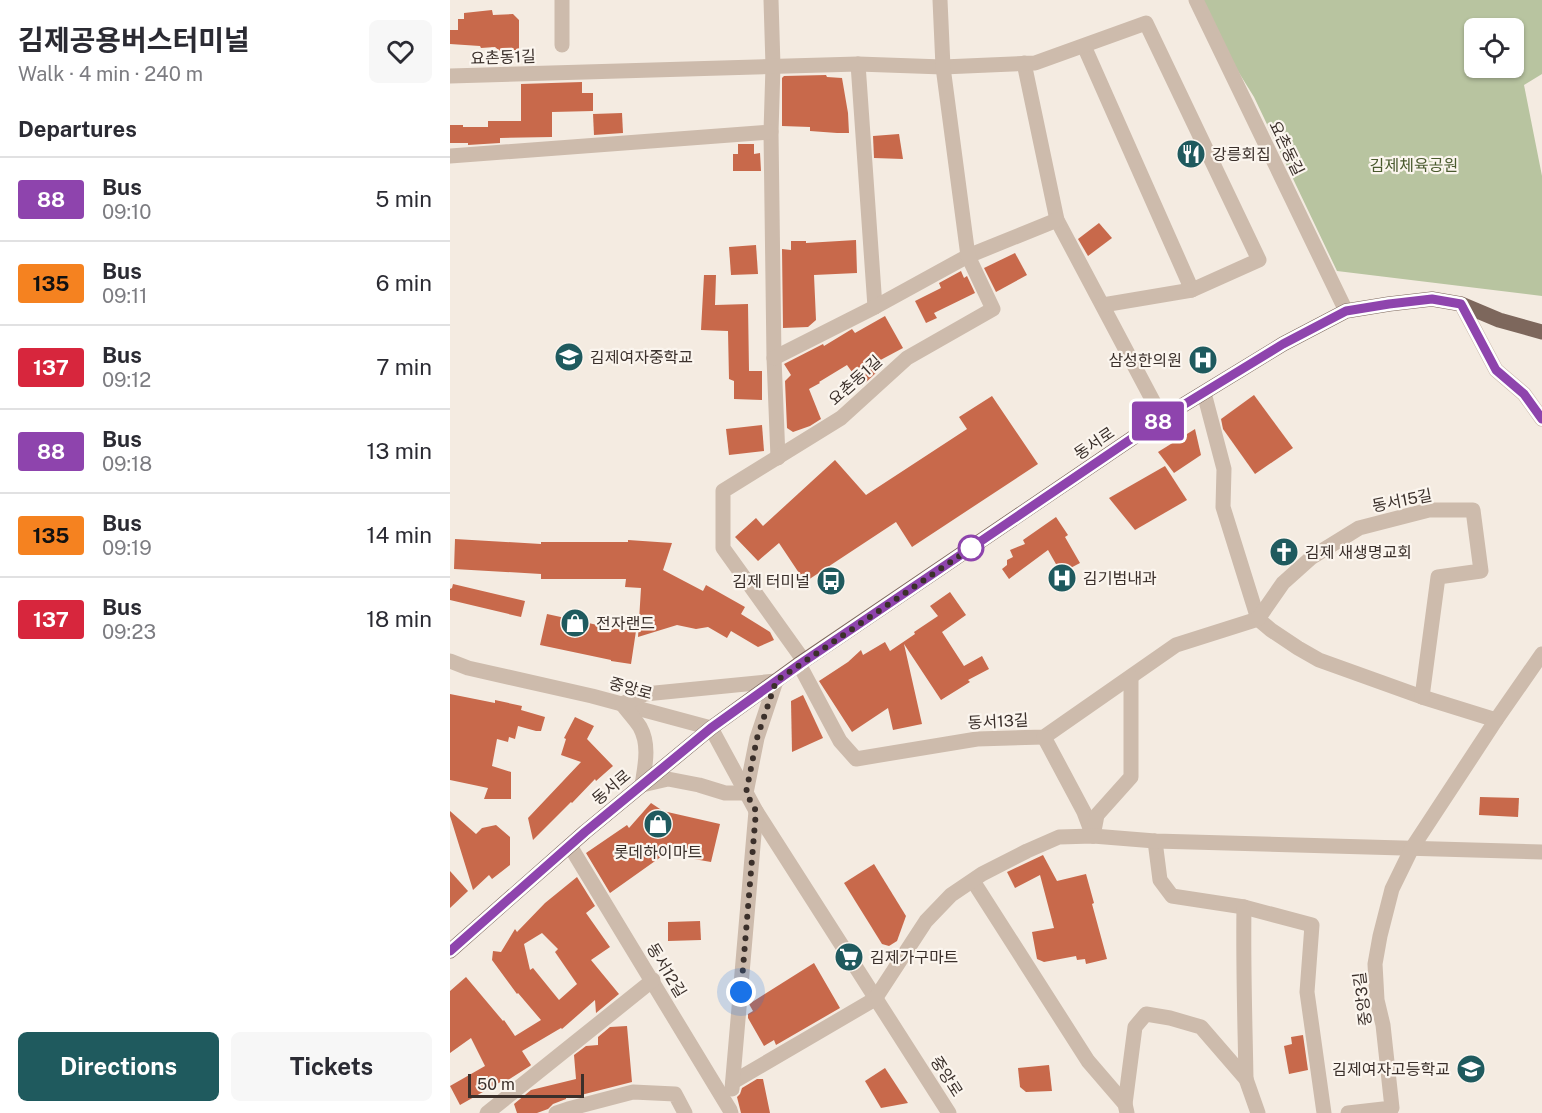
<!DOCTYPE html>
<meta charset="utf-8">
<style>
:root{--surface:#fff;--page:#f7f7f7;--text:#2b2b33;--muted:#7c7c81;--line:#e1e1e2;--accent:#1f5a5e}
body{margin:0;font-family:"Public Sans","Noto Sans KR",sans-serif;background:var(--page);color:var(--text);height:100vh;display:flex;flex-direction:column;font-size:22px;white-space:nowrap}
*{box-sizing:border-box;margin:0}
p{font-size:20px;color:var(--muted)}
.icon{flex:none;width:33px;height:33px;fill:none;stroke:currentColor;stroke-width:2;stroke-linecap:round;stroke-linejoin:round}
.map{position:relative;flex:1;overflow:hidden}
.side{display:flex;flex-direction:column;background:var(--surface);width:450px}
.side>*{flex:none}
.badge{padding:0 12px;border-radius:4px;font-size:21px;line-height:39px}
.controls{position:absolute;left:1014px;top:18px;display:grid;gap:12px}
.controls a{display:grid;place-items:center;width:60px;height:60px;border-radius:9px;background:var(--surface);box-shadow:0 2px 4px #0004;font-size:30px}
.scale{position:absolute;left:18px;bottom:15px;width:116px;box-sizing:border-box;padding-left:6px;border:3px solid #3b302b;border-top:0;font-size:16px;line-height:21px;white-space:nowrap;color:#3b302b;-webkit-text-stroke:4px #fbf5ee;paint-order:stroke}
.you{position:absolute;width:30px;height:30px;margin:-15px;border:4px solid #fff;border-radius:50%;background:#1a73e8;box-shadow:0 0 0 9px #1a73e833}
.map>.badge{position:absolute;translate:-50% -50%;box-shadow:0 0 0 3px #fff}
h2{padding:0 18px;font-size:22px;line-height:54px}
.round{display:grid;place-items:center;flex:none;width:63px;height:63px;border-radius:9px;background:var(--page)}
.head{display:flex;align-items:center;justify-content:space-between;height:102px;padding:0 18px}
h1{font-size:28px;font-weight:700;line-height:45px}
.action{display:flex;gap:12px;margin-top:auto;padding:12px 18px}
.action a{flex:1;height:69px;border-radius:9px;background:var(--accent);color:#fff;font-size:24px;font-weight:700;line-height:69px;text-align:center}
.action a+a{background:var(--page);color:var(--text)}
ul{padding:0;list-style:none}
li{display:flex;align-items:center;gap:18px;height:84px;padding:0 18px;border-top:2px solid var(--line)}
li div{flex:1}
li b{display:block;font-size:22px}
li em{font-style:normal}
li .badge{min-width:66px;font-weight:700;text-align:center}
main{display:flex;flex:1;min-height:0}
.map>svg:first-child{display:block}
.green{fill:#b8c4a0;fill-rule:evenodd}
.building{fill:#c8694b;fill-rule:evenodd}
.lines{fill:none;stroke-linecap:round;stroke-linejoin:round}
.minor{stroke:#cdbbac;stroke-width:15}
.major{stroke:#7d675c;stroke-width:15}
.line-casing{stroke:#fff;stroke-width:14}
.line{stroke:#8e44ad;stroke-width:9}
.walk{stroke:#3b302b;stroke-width:6;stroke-dasharray:0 10.8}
.stop-dot{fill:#fff;stroke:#8e44ad;stroke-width:3}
.labels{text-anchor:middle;stroke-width:4.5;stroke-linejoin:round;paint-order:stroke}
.street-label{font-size:16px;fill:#3b302b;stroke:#fbf5ee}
.poi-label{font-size:16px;fill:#3b302b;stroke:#fbf5ee;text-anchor:start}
.park-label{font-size:16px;fill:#4a5a2e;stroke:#fbf5ee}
</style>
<main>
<section class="side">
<div class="head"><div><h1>김제공용버스터미널</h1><p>Walk · 4 min · 240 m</p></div><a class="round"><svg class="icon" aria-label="heart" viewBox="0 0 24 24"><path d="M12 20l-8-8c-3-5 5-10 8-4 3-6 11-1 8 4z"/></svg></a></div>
<h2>Departures</h2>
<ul>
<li><span class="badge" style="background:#8e44ad;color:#fff">88</span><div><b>Bus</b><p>09:10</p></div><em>5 min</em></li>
<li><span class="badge" style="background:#f58220;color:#111">135</span><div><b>Bus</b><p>09:11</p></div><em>6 min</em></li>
<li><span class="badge" style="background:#d7263d;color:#fff">137</span><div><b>Bus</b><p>09:12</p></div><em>7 min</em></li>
<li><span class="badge" style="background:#8e44ad;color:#fff">88</span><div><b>Bus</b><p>09:18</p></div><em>13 min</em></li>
<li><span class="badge" style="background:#f58220;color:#111">135</span><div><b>Bus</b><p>09:19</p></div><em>14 min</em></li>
<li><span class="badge" style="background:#d7263d;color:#fff">137</span><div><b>Bus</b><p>09:23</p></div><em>18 min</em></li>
</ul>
<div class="action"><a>Directions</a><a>Tickets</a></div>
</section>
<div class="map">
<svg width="1092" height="1113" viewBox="0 0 1092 1113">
<rect width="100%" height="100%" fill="#f4ebe1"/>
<path class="green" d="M746,0h346v74l-18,11 18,91v120l-205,-25 -83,-174 -54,-87zM1024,28h40v40h-40z"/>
<g class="building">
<polygon points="42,10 43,15 63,14 69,20 69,48 66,54 52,53 45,47 31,48 30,46 0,44 0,30 8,30 8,19 14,19 14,13"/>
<polygon points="376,75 377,77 392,78 398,113 399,133 387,133 360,131 360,127 332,126 332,78 334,76"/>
<polygon points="132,82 132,93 143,93 143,111 102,112 102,137 50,138 50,143 18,145 18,143 0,143 0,125 13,125 13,127 38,127 38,121 71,121 71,84"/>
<polygon points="172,113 173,133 144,135 143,114"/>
<polygon points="449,134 453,159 424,158 423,136"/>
<polygon points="288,144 304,144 304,154 310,153 311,171 283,171 283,154 288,154"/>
<polygon points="649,223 662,238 638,256 628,239"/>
<polygon points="406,240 407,273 364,275 366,320 358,327 333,328 332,249 341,250 341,241 356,241 356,243"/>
<polygon points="306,245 308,274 281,275 279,247"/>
<polygon points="565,253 577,275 546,292 534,268"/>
<polygon points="511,271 514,278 517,276 525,293 484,313 487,318 476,323 465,301 491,288 489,283"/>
<polygon points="254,275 266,275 265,305 298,304 299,371 312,371 312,400 284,399 284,381 279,379 278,331 251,330"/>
<polygon points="435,316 453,348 423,364 428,371 412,386 397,365 369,382 370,383 359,389 371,419 360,426 343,432 337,428 335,381 341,375 334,364 373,344 374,346 402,329 405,333"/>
<polygon points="804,395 843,448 805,474 773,429 771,419"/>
<polygon points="542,396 588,464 462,547 446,522 355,582 329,543 308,561 285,537 306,518 313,526 385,460 416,495 517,429 509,417"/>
<polygon points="312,425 314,451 279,455 276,429"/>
<polygon points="745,429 751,455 724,473 708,452"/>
<polygon points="715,466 737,500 685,530 659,498"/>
<polygon points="606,517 618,535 615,537 630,563 611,573 598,550 559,579 552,569 557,565 557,560 563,557 560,550 575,544 573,540"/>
<polygon points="5,539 91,544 91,542 178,542 178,540 222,543 213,570 253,591 256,585 295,607 291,614 320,632 324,640 308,647 281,631 277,638 258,627 246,629 227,625 188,637 191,588 175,587 176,579 91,579 91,574 4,569"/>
<polygon points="3,584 75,601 71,617 0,600 0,589 2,588"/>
<polygon points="500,592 516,615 492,632 514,666 532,656 539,669 518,680 520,682 491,700 454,644 472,724 443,730 438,708 402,732 369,681 398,662 411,650 413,655 435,642 440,651 465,634 464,632 488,616 480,606"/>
<polygon points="97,614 166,629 186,631 181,664 161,661 161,660 90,645"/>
<polygon points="0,694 45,703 45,700 72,706 71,710 95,717 91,731 86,731 68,726 65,739 59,737 58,742 47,739 42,766 61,772 61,799 34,799 38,788 0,780"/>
<polygon points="353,695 373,738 342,752 341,701"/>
<polygon points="125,717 144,726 137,739 163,766 146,781 145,779 122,803 121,802 83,840 78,818 131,762 111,755 116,739 114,738"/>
<polygon points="1030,797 1069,798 1068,817 1029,815"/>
<polygon points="201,803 213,811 270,824 261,862 215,854 160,893 136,853 177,825 179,828"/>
<polygon points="0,811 26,834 32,828 46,825 60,837 60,865 42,879 39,875 23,890 0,816"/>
<polygon points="593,855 607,881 636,874 644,903 642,904 657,959 636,964 635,959 627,960 626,956 594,962 587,959 582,932 604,928 590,875 565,888 557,872"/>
<polygon points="424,864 456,916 447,941 439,946 432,944 394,883"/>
<polygon points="0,871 18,891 0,908"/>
<path d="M127,877l18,29 -9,7 24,34 -19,13 28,34 -23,19 -1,-13 -33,29 -1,-1 -39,23 9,14 -1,1 -25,16 -1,-2 -44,25 -10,-19 35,-20 -14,-28 -21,15v-62l16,-14 37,44 1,-1 11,16 26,-16 -23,-27 -1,1 -25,-34 1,-9 8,1 14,-23 2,3 28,-29zM92,933l16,16 -3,3 22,32 -18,16 -26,-32 -3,2 -6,-26z"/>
<polygon points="250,921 251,940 218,941 218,922"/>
<polygon points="364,963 390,1008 326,1045 324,1040 314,1046 298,1018 298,1014 303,1011 299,1004"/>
<polygon points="177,1026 182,1082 127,1096 116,1097 116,1099 103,1104 98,1109 87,1113 67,1113 64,1104 81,1090 126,1079 124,1055 136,1046 148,1045 148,1037 160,1027"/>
<polygon points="853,1035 858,1070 839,1074 834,1046 842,1044 841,1037"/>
<polygon points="599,1065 602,1091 576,1092 570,1087 568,1068"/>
<polygon points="435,1068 458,1103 431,1108 415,1081"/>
<polygon points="307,1079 313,1079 320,1113 291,1113 287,1097 290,1094 292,1088"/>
</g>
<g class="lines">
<g class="minor">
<polyline points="112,0 112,45"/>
<polyline points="321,0 323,66 321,132 324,358 328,458"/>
<polyline points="746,0 896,311"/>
<polyline points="634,46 742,290"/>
<polyline points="574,63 607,220 712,418"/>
<polyline points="408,64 425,307"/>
<polyline points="0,76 408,64 493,67 585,63 696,23 809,260 742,290 653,305"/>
<polyline points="0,156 321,132"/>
<polyline points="1011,304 1046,370 1074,394 1092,419"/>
<polyline points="324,358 425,307 518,256 607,220"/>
<polyline points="754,393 774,469 773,507 808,619 821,630 848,648 869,660 972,697 1046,720"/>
<polyline points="0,661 18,668 142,696 261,728 306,811 499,1113"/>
<polyline points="354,661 273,548 273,491 391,418 457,358 543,309 518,256 493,67 490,0"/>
<polyline points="349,664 390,741 406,759 527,739 594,737 726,645 808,619 833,583 862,557 909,528 979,510 1023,510 1031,571 988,577 972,697"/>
<path d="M326,681l-19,57 -11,55h-21l-26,-8 -31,-6 -26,6c3,-19 8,-40 -2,-58 -5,-8 -12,-15 -18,-23l23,-10z"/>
<polyline points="594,737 634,812 643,836"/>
<polyline points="643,836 647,815 681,777 681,677"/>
<polyline points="705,841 710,880 722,896 794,907 862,925 857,992 874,1113"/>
<polyline points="120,846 280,1110 281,1113"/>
<polyline points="523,881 638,1061 675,1104 677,1113"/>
<path d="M794,907c-1,57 1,115 2,172"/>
<polyline points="283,1082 425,999 476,921 501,895 532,874 577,851 609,837 643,836 705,841 1092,852"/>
<polyline points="282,1089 306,811"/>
<polyline points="675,1104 685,1027 696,1014 720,1018 751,1027 796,1079 808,1113"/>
<polyline points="37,1113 203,980"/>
<polyline points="106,1113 118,1109 183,1092 225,1094 235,1113"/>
<polyline points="898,1113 942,1108 933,1025 927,1000 925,964 930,936 942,889 962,848 1046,720 1092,654"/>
</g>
<polyline class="major" points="0,951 135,832 261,728 349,664 712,418 833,344 896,311 939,304 982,299 1011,304 1049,320 1092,332"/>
</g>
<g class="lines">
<g class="line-casing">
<polyline id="line" points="0,951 135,832 261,728 350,664 712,418 833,344 896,311 939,304 982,299 1011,304 1046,370 1074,394 1092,419"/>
</g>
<use href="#line" class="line"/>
<polyline class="walk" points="291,992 306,811 296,793 307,738 326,681 524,546 521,548"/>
</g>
<defs>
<g id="restaurant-disc" transform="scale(1.5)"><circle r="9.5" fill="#1f5a5e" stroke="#fbf5ee"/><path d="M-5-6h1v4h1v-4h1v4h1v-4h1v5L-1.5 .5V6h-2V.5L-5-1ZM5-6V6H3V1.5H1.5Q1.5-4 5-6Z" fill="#fff"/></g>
<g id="school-disc" transform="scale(1.5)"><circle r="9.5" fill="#1f5a5e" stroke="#fbf5ee"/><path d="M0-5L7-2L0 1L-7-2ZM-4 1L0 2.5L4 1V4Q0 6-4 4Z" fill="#fff"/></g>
<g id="hospital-disc" transform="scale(1.5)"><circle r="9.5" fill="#1f5a5e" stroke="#fbf5ee"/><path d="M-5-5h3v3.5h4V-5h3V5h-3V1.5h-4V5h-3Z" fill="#fff"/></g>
<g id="church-disc" transform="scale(1.5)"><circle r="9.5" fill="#1f5a5e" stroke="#fbf5ee"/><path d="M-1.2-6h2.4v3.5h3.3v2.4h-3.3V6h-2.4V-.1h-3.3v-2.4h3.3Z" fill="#fff"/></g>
<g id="bus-disc" transform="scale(1.5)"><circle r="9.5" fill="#1f5a5e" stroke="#fbf5ee"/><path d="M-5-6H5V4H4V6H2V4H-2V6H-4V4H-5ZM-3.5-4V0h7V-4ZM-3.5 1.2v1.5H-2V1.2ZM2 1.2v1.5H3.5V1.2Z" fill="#fff"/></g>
<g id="shop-disc" transform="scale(1.5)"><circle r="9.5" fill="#1f5a5e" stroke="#fbf5ee"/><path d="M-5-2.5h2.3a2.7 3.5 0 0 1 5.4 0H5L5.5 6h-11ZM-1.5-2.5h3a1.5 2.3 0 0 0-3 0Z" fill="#fff"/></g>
<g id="supermarket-disc" transform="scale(1.5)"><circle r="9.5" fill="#1f5a5e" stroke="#fbf5ee"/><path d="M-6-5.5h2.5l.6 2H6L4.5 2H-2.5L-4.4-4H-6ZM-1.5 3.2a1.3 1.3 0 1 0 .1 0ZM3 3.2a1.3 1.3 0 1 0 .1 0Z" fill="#fff"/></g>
</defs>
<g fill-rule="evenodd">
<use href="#restaurant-disc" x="741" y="154"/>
<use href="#school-disc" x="119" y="357"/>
<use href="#hospital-disc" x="753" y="360"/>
<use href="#church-disc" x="834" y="552"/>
<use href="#hospital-disc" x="612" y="578"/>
<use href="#bus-disc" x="381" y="581"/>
<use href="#shop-disc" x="125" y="623"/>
<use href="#shop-disc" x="208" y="824"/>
<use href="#supermarket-disc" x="399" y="957"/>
<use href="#school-disc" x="1021" y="1069"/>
</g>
<circle class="stop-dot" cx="521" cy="548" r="12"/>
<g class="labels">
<g class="street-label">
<text transform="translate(53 57) rotate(-2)" y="6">요촌동1길</text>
<text transform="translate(837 148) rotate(64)" y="6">요촌동길</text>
<text transform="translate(405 380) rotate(-42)" y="6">요촌동1길</text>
<text transform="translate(644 443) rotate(-34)" y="6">동서로</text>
<text transform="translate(952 500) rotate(-11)" y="6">동서15길</text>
<text transform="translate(181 688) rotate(15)" y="6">중앙로</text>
<text transform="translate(548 721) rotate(-3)" y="6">동서13길</text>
<text transform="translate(161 787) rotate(-40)" y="6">동서로</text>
<text transform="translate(217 970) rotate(59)" y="6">동서12길</text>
<text transform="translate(912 999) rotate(-97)" y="6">중앙3길</text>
<text transform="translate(497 1076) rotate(57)" y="6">중앙로</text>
</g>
<g class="poi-label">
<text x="762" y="160">강릉회집</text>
<text x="140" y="363">김제여자중학교</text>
<text x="732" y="366" text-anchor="end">삼성한의원</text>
<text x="855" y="558">김제 새생명교회</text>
<text x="633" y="584">김기범내과</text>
<text x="360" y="587" text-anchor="end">김제 터미널</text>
<text x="146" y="629">전자랜드</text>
<text x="208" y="858" text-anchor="middle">롯데하이마트</text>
<text x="420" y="963">김제가구마트</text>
<text x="1000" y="1075" text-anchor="end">김제여자고등학교</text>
</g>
<g class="park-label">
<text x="964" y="171">김제체육공원</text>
</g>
</g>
</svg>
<div class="controls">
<a><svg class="icon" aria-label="locate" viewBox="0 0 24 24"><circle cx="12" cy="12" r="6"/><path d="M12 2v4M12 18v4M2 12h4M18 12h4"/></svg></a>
</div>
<div class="scale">50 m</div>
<div class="you" style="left:291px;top:992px"></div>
<b class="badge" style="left:708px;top:421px;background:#8e44ad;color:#fff">88</b>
</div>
</main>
